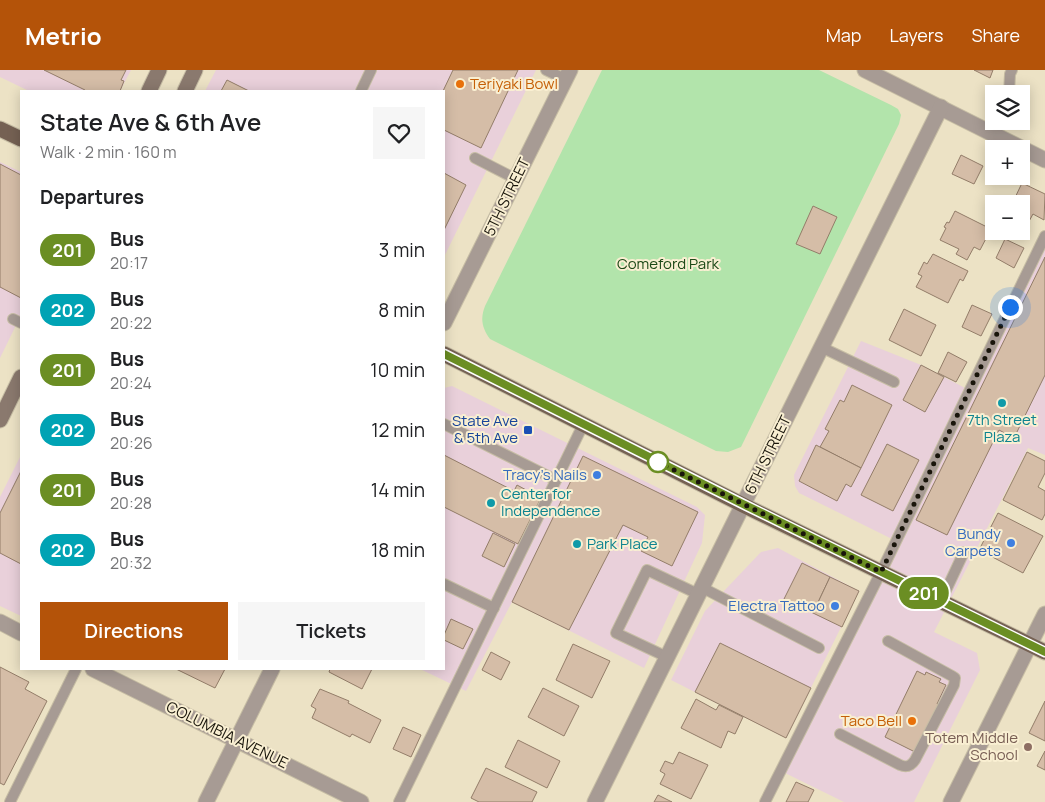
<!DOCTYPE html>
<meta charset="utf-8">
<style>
:root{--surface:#fff;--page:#f6f6f6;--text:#202124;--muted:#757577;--accent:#b45309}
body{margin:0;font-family:Manrope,sans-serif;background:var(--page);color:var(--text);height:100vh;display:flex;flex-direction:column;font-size:19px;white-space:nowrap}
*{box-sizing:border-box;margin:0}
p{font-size:16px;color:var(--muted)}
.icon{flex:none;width:28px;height:28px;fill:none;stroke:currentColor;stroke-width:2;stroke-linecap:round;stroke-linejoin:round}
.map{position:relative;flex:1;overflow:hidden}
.drawer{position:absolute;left:20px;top:20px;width:425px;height:580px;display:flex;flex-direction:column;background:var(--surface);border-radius:0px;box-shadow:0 2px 12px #0003}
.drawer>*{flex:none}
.badge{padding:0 10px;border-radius:16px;font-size:18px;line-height:32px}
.tools{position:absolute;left:985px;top:15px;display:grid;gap:10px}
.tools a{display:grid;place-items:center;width:45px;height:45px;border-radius:0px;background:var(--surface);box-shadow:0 2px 12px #0003;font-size:25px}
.you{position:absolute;width:25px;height:25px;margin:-12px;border:4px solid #fff;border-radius:50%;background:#1a73e8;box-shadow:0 0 0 8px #1a73e833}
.map>.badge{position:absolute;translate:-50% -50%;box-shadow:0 0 0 2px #fff}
h2{padding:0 20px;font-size:19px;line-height:45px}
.round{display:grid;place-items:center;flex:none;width:52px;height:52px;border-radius:0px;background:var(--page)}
.overview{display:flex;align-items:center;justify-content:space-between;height:85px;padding:0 20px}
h1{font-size:24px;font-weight:600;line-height:38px}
.action{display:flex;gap:10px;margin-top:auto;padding:10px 20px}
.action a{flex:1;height:58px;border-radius:0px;background:var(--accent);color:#fff;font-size:20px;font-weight:600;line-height:58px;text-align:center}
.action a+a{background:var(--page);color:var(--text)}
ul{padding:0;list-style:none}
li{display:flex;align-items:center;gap:15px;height:60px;padding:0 20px}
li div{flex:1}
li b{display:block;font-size:19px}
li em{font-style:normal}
li .badge{min-width:55px;font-weight:700;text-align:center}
header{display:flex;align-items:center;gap:30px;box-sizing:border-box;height:70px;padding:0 25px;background:var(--accent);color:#fff}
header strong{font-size:24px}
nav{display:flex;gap:28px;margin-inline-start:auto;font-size:18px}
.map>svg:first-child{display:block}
.commercial{fill:#e9d0da}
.green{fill:#b2e4ab}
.building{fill:#d5bda7;stroke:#937d69}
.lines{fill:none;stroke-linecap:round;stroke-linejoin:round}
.lane-casing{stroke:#c6bda4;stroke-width:12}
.street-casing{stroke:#c6bda4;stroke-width:17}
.secondary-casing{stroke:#c6bda4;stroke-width:17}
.primary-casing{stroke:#c6bda4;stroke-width:17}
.lane{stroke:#a79b94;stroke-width:10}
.street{stroke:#a79b94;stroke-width:15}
.secondary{stroke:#8a796e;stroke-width:15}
.primary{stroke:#756153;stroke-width:15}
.line-casing{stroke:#fff;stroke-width:11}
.line{stroke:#6b8e23;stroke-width:8}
.walk{stroke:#19150b;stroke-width:5;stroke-dasharray:0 9}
.food-dot{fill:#e8710a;stroke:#f9efd2;stroke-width:2}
.culture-dot{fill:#0f9aa8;stroke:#f9efd2;stroke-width:2}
.transit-dot{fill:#1a4fb4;stroke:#f9efd2;stroke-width:2}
.stop-dot{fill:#fff;stroke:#6b8e23;stroke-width:2.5}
.shop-dot{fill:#3f7fe0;stroke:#f9efd2;stroke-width:2}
.education-dot{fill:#8d6e63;stroke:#f9efd2;stroke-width:2}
.labels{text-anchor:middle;stroke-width:4;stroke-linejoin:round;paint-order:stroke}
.food-label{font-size:15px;fill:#c56008;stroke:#f9efd2;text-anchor:start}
.street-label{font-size:15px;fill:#19150b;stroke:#f9efd2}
.park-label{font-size:15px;fill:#1d4917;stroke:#f9efd2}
.culture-label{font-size:15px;fill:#0d838f;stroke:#f9efd2;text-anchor:start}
.transit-label{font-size:15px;fill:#164399;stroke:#f9efd2;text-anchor:end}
.shop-label{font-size:15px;fill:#366cbe;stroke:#f9efd2;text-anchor:end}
.education-label{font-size:15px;fill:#785e54;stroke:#f9efd2;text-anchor:end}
</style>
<header>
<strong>Metrio</strong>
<nav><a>Map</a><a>Layers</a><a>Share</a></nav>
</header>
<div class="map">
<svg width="1045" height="732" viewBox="0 0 1045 732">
<rect width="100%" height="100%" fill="#ece2c5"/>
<g class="commercial">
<polygon points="0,0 131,0 120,21 29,21 0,7"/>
<polygon points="216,0 536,0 444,187 444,21 205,21"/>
<polygon points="0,92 21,102 21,245 0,288"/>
<polygon points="1045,178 1045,385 1028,378 934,562 977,583 980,600 914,732 844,732 783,702"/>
<polygon points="861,271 921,295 967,319 892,469 799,423 795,416 794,405"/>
<polygon points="452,316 697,437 705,445 702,473 644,598 512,532 466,621 420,599 444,599 444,318"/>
<polygon points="21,385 21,546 0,536 0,427"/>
<polygon points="778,478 859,521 786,668 671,610 705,541 761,482"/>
</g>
<path class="green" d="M602,0h217l72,35 7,4 3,6 -2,9 -158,323 -13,5 -12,-1 -226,-112c-8,-11 -10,-20 -5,-33z"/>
<g class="building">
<polygon points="44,0 126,0 121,10 124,11 120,21 84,21 85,20"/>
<polygon points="453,0 518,0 481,78 444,60 443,21"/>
<polygon points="974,0 993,0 990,8"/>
<polygon points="227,10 249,21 221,21"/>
<polygon points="961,85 983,96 974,114 952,104"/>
<polygon points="0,94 21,105 21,228 0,217"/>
<polygon points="444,103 466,115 444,160"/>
<polygon points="1022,113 1045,124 1044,150 1033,144 1027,155 1021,152 1021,134 1012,134"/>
<polygon points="813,136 837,147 820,184 796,174"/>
<polygon points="955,141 991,159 980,180 974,177 967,190 956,184 959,179 940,170 946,158 944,157 947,152 949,153"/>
<polygon points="1005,169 1024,178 1014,198 996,188"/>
<polygon points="933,184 968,201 963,211 960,209 948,233 916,217 922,206 918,204 924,192 927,194"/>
<polygon points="1045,187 1045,305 1014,368 999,360 947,465 916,450"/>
<polygon points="972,235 992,244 981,266 962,257"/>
<polygon points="904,239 936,255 921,286 889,270"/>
<polygon points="948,282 967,292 956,312 938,303"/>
<polygon points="921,295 944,307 925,342 903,330"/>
<polygon points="852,315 892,335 861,398 820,377 829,361 825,359 840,330 844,332"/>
<polygon points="887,374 919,390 893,441 861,425"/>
<polygon points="816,375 861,398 851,417 846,414 837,431 799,411"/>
<polygon points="1027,382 1045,391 1045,403 1038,417 1045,421 1045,444 1042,450 1003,430"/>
<polygon points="444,385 514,421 517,415 541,428 518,474 444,437"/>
<polygon points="583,386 698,442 672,496 641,481 648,467 623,455 569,560 512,532"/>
<polygon points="21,401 21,494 0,483 0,443"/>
<polygon points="998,443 1043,466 1023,503 979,480"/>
<polygon points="493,463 515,474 504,497 482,486"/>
<polygon points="802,493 830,507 813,543 784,529"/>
<polygon points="830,507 859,521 842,557 813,543"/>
<polygon points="451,549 473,559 463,579 444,570 444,565"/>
<polygon points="720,573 811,618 786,668 695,622"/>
<polygon points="573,574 610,591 592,628 556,610"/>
<polygon points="491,582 510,592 501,610 482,600"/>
<polygon points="0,597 29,612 25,619 47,631 4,715 0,713"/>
<polygon points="176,599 225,599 215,618"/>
<polygon points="330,599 372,599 362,619 329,602"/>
<polygon points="917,601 925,605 926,602 941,609 939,612 946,615 937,634 939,634 915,682 885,667"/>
<polygon points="543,618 579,636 564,666 528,647"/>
<polygon points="320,619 349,631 348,633 381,650 370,673 352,664 350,667 312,648 316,639 311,636"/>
<polygon points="696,629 716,640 719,635 743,647 735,664 728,661 721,678 681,658"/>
<polygon points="1045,631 1045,671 1029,663"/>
<polygon points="403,657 421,665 411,687 393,679"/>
<polygon points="518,670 560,691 547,718 505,697"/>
<polygon points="1045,681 1045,700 1037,696"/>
<polygon points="679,682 708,695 691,729 660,714 665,704 660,701 665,691 673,694"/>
<polygon points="486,698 537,722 532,732 479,732 471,728"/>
<polygon points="796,712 814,720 808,732 786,732"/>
<polygon points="658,725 672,732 654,732"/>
</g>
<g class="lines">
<g class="lane-casing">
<g id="lane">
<polyline points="546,0 565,9"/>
<polyline points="361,21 371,0"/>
<polyline points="1009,24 1010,4 1012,0"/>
<polyline points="994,65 1000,51"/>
<polyline points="475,88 516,109"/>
<polyline points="13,249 21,253"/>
<polyline points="821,277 894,312"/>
<polyline points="444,354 556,410"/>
<polyline points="444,514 494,538"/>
<polyline points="701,517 819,578"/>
<polyline points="941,531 964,482"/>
<polyline points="667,587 616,563 647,500 698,524"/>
<path d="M840,664l60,31c7,3 11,1 15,-5l39,-75 1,-7 -3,-2 -64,-35"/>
<polyline points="10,732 76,599"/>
<polyline points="399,732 583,355"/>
<polyline points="765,732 881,502 1045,166"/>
</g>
</g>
<g class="street-casing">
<g id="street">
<polyline points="865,0 1045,90"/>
<polyline points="444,253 570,0"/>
<polyline points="0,552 21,563"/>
<polyline points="93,599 361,732"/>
<polyline points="206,732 272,599"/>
<polyline points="595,732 941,37"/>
<polyline points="951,732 1045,544"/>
</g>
</g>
<g class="secondary-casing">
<g id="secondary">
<polyline points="149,21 159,0"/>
<polyline points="185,21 195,0"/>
<polyline points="0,350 21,307"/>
</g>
</g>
<g class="primary-casing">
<g id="primary">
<polyline points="0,59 21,69"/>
<polyline points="444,284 743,435 1045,582"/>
</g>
</g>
<use href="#lane" class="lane"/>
<use href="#street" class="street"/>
<use href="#secondary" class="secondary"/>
<use href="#primary" class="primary"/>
</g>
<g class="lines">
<g class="line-casing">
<polyline id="line" points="444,284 743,434 1045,582"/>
</g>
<use href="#line" class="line"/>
<polyline class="walk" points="658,392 881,502 1010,237"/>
</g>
<g class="food-dot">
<circle cx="460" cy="14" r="5"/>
<circle cx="912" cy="651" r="5"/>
</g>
<g class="culture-dot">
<circle cx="1002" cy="333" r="5"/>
<circle cx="491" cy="433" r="5"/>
<circle cx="577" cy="474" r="5"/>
</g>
<rect class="transit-dot" x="523" y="355" width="10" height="10" rx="2.5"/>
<circle class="stop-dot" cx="658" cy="392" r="10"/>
<g class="shop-dot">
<circle cx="597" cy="405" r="5"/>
<circle cx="1011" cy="473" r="5"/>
<circle cx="835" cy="536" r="5"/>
</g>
<circle class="education-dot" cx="1028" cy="677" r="5"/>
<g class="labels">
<g class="food-label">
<text x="470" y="19">Teriyaki Bowl</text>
<text x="902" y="656" text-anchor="end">Taco Bell</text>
</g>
<g class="street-label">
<text transform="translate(507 127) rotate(-64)" y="5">5TH STREET</text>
<text transform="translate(768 385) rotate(-64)" y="5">6TH STREET</text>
<text transform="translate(227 665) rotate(26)" y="5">COLUMBIA AVENUE</text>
</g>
<g class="park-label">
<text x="668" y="199">Comeford Park</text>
</g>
<g class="culture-label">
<text x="1002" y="355" text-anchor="middle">7th Street<tspan x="1002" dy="17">Plaza</tspan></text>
<text x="501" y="429">Center for<tspan x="501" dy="17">Independence</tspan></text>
<text x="587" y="479">Park Place</text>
</g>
<g class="transit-label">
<text x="518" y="356">State Ave<tspan x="518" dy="17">&amp; 5th Ave</tspan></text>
</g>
<g class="shop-label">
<text x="587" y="410">Tracy's Nails</text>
<text x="1001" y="469">Bundy<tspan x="1001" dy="17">Carpets</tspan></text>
<text x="825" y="541">Electra Tattoo</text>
</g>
<g class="education-label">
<text x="1018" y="673">Totem Middle<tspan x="1018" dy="17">School</tspan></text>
</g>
</g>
</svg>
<div class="tools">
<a><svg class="icon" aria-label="layers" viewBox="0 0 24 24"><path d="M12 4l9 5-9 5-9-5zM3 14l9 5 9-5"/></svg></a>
<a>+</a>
<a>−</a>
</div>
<div class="you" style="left:1010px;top:237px"></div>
<b class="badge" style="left:924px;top:523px;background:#6b8e23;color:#fff">201</b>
<section class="drawer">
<div class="overview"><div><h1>State Ave &amp; 6th Ave</h1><p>Walk · 2 min · 160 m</p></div><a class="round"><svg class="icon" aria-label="heart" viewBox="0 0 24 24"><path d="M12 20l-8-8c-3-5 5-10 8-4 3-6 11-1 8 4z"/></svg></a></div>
<h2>Departures</h2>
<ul>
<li><span class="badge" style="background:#6b8e23;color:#fff">201</span><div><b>Bus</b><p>20:17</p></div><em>3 min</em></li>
<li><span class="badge" style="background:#00a3b4;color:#fff">202</span><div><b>Bus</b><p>20:22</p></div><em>8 min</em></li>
<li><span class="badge" style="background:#6b8e23;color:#fff">201</span><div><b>Bus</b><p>20:24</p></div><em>10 min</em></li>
<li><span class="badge" style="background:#00a3b4;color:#fff">202</span><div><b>Bus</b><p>20:26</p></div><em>12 min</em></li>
<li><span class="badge" style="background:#6b8e23;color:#fff">201</span><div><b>Bus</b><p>20:28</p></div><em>14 min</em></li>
<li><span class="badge" style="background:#00a3b4;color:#fff">202</span><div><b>Bus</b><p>20:32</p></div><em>18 min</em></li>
</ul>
<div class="action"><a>Directions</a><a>Tickets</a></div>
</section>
</div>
